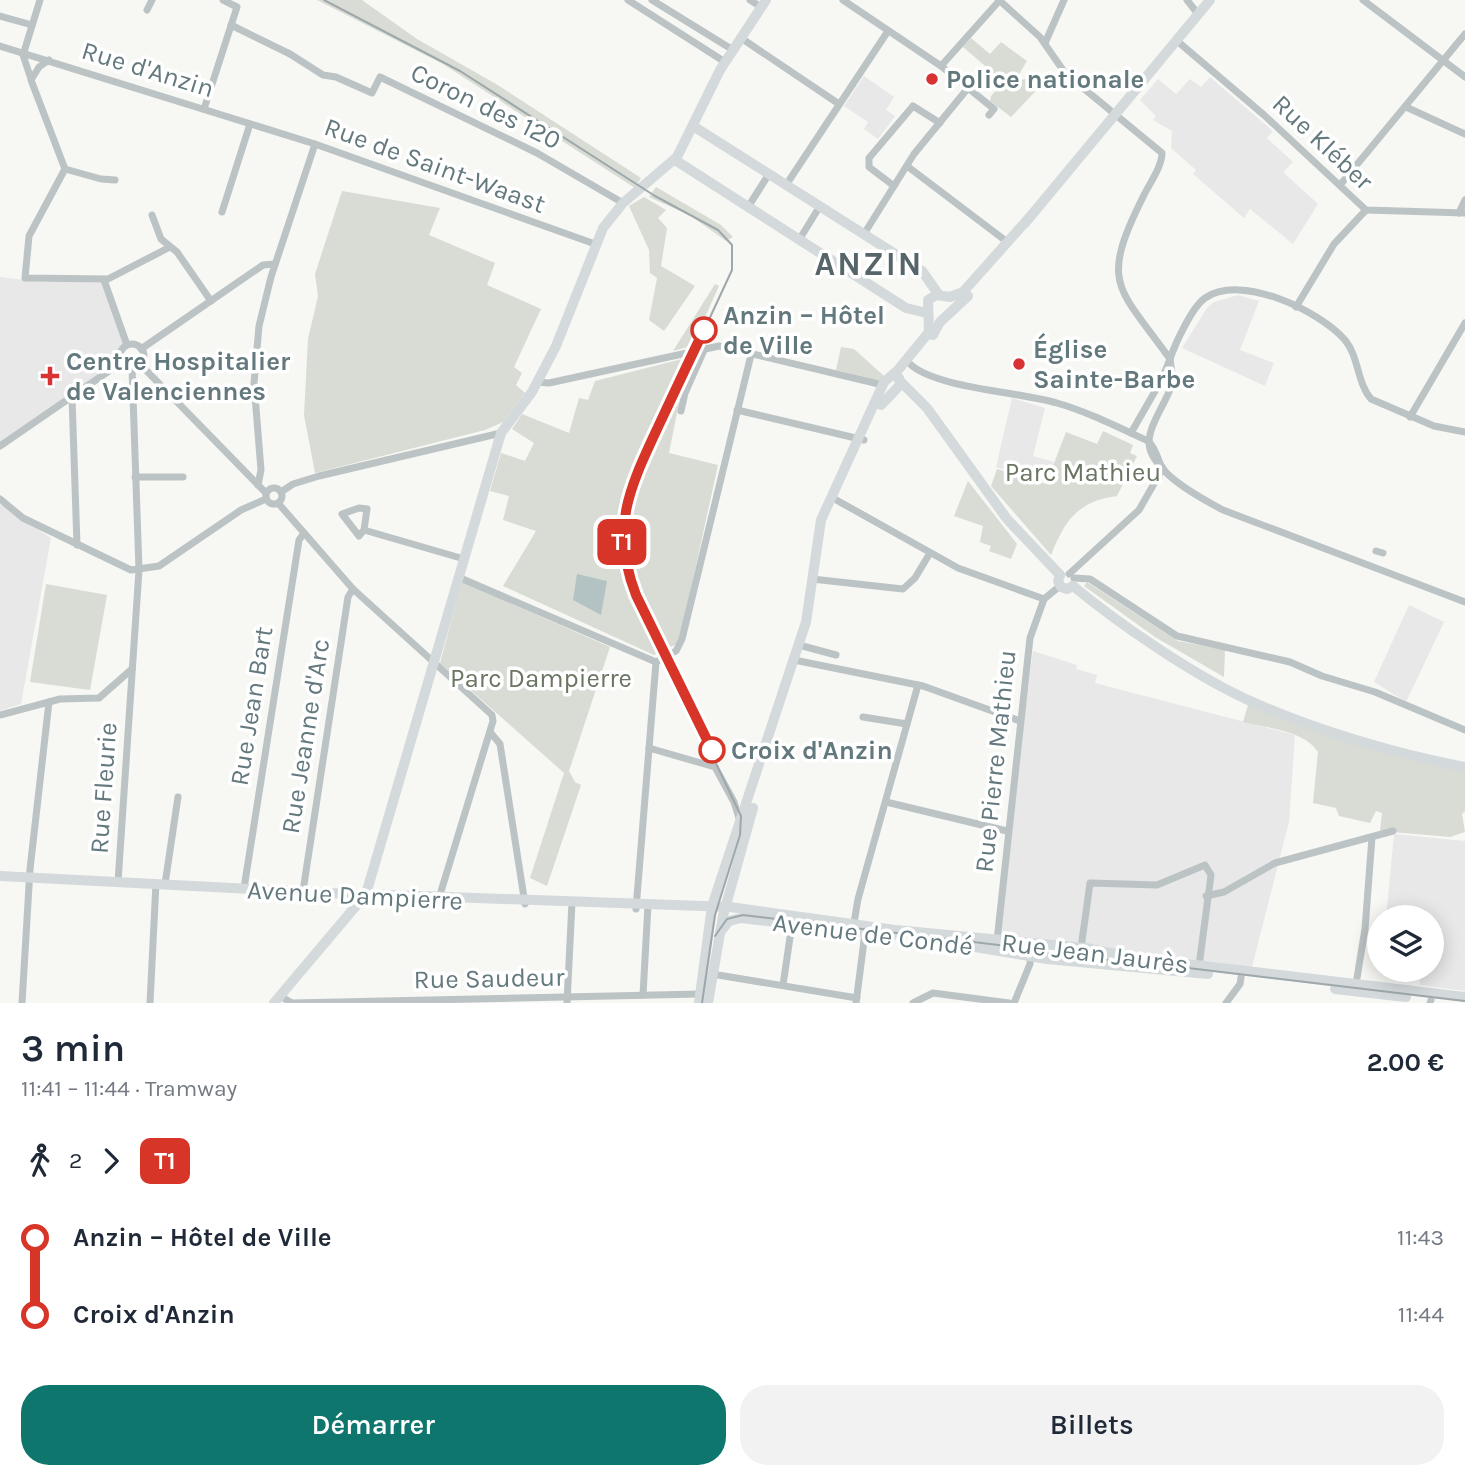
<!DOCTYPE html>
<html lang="fr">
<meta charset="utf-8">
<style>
:root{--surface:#fff;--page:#f2f2f3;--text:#1f2937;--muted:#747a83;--accent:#0f766e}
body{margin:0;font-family:Karla,sans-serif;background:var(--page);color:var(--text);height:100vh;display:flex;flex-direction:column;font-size:26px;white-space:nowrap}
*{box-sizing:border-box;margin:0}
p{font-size:23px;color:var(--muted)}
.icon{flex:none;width:38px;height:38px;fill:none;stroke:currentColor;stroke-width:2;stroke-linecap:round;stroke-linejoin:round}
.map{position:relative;height:1003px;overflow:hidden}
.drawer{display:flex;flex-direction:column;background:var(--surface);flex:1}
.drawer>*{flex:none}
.badge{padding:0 14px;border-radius:10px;font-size:24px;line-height:46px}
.tools{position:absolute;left:1367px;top:905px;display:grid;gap:14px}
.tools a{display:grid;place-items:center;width:77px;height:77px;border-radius:50%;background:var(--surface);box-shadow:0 4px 18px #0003;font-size:35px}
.map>.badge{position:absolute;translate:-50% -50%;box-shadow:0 0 0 4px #fff}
.legs{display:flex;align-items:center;gap:10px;height:77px;padding:0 21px;font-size:23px}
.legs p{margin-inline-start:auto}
.overview{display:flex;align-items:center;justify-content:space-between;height:119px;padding:0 21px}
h1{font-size:38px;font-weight:600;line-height:52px}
.button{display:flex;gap:14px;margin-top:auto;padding:14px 21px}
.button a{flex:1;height:80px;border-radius:28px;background:var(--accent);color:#fff;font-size:28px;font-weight:600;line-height:80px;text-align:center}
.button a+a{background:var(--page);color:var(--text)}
ul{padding:0 21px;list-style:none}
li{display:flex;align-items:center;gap:24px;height:77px;font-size:26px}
li i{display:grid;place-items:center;width:10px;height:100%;margin:0 9px;background:currentColor}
li i::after{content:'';width:18px;height:18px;margin:-9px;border:5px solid;border-radius:50%;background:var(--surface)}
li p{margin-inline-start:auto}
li:first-child i{background:linear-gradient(#0000 50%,currentColor 0)}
li:last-child i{background:linear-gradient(currentColor 50%,#0000 0)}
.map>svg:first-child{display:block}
.built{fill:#e8e8e8}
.green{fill:#d8dcd4}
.water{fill:#b3c3c4}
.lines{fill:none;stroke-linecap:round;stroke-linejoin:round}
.street{stroke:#bcc3c4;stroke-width:7}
.secondary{stroke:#d4d9db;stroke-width:10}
.tram{stroke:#9ea8ab;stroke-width:2}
.line-1-casing{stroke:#fff;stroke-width:16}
.line-1{stroke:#d73527;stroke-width:10}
.poi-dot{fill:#d93233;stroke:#fff;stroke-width:2.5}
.stop-1-dot{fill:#fff;stroke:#d73527;stroke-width:3.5}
.labels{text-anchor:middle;stroke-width:7;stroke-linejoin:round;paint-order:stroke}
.street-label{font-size:26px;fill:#64797e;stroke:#fff}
.poi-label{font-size:26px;font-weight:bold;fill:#64797e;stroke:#fff;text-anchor:start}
.stop-label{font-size:26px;font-weight:bold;fill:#64797e;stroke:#fff;text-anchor:start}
.park-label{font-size:26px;fill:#6a7662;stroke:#fff}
.district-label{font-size:33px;font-weight:bold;letter-spacing:2px;fill:#556569;stroke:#fff}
</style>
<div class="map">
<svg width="1465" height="1003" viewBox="0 0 1465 1003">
<rect width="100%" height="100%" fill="#f7f7f4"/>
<g class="built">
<polygon points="864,76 894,97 886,110 895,116 878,139 864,129 868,122 844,106"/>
<polygon points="1210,77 1273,131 1267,138 1293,162 1283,172 1318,204 1293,244 1250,209 1244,218 1193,174 1196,170 1171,148 1172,131 1153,120 1156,116 1140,100 1158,79 1176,94 1190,79 1201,87"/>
<polygon points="0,277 39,282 102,281 126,345 121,352 121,362 0,447"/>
<polygon points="1238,295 1259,301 1240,350 1274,363 1265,386 1182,348 1207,308 1214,302"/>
<polygon points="1012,398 1045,408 1033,456 1054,462 1045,482 996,467"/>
<polygon points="0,504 51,538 21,704 0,711"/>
<polygon points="1409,605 1444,622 1406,702 1374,682"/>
<polygon points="1033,651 1077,665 1076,669 1097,675 1095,683 1295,735 1289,822 1252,967 1001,935 1008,844"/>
<polygon points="1394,834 1465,841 1465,991 1419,985 1422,970 1432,970 1432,917 1386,917"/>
</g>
<g class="green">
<polygon points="317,0 362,0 417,39 496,84 641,178 635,188 443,64"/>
<polygon points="971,38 990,54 1001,42 1027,61 1018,76 1004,82 963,47"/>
<path d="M1039,77h10l-38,40 -21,-16 1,-5c11,-14 31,-17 48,-19z"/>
<polygon points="656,187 721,225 733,237 726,241 691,216 649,197"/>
<polygon points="342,191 440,208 429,235 495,263 487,285 541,309 514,367 522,373 516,385 525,393 503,422 485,430 315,473 304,415 308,339 318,296 315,274"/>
<polygon points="644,197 666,210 658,218 667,228 661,266 695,286 664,331 649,320 657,278 650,273 649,250 629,206"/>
<polygon points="715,284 719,286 692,346 673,351"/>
<polygon points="841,347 854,349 884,376 880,381 836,370"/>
<polygon points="696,356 676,400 679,403 669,453 718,465 679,643 654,655 503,586 536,531 503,520 509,496 490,491 501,453 525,461 534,443 512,429 522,414 569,433 579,398 588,400 595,381 686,358 668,392 671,395 689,358"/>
<path d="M1103,431l30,14 -3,8 7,3 -20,40c-39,5 -52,24 -66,59l-60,-69 6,-17 49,15 20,-52 31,12z"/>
<polygon points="968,481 1017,544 1011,559 989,551 991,546 980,542 983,526 954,516"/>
<polygon points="462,582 610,647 569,771 575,782 581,785 547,886 530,878 564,773 440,663"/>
<polygon points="1087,582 1178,641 1225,650 1224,677 1155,637 1084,586"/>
<polygon points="46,584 107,595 90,690 30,682"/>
<path d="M1248,705l217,66v40l-3,3 3,18 -15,5 -70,-6 2,-18 -6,-2 -6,12 -31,-7 -3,-8 -23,-5 5,-51c-14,-22 -52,-24 -75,-30z"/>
</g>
<polygon class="water" points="577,574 607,581 601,615 573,600"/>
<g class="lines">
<g class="street">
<polyline points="628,0 725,62"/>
<polyline points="652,0 733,50"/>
<polyline points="750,0 761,7"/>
<polyline points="843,0 941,66 994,109 989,115"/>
<path d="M999,0l41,37 25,36 97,80c0,14 -13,31 -19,44 -44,88 -25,89 27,162"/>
<polyline points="1187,0 1198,14"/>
<polyline points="1363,0 1465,77"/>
<polyline points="147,10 152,0"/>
<polyline points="0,16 32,25"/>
<polyline points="231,25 290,54 323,75 336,77 372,93 380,77 537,153 623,203"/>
<polyline points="741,38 839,104"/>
<polyline points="1176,40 1264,115 1366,210 1465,213"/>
<polyline points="1045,43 1064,0"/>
<polyline points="0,46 315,144 595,244"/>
<polyline points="49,60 39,67 31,80 65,169"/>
<polyline points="941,66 1000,0"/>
<polyline points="31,79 23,55 40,0"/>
<polyline points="1406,107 1465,134"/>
<polyline points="204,109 237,7 223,0"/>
<polyline points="907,166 1006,241"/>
<polyline points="65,169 29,236 25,278 108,279 170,247"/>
<polyline points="65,169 101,179 115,180"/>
<polyline points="786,185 888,31"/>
<polyline points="1340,185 1465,34"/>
<polyline points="894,186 869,167 869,158 913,106 940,123"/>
<polyline points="748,207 769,174"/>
<polyline points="222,212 250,124"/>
<polyline points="1459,213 1465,200"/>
<polyline points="152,215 161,239 177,252 211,301"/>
<polyline points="864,234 914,154 968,88"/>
<polyline points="799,240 820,206"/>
<polyline points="104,280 127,345"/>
<polyline points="1296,307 1334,244 1366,210"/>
<circle cx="132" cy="356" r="12"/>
<polyline points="141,349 263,265 275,264"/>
<path d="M1170,359c5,-15 22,-52 35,-61 36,-25 115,13 140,42 14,17 12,43 26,59l63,27 31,6"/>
<polyline points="140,364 266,493"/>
<path d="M910,364c25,24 111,28 147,39 31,9 61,24 91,38 9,8 9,19 15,28 12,15 43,32 60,41l242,92"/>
<polyline points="536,382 549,383 719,346 883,385"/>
<polyline points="72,397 77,545"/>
<polyline points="737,410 864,440"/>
<polyline points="681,411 685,393 705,348"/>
<polyline points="1410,417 1465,323"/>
<polyline points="0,446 122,362"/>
<polyline points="135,477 183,477"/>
<polyline points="258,485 261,470 254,383 259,326 271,277 315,144"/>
<circle cx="274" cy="496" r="8"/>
<polyline points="281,492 293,484 319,476 501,433"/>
<polyline points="831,497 958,568 1044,599"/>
<polyline points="0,499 23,518 131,570 159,566 241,510 266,499"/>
<polyline points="278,503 353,589 492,715 493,721 439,898"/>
<polyline points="364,530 367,509 359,508 342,514 359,536 364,530 464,559"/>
<polyline points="1376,551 1383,553"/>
<path d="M1069,574l70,-64 24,-42c-31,-26 -2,-53 8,-81 3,-9 0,-19 -1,-28l-8,20 -31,54"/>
<polyline points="458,577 656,662"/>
<polyline points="1074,578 1090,579 1177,636 1290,662 1322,676 1375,692 1465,730"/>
<polyline points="812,579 903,589 915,578 930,553"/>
<polyline points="799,645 836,655"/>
<polyline points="794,660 923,686 1020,721"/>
<polyline points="656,662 676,651 682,639 751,355"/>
<polyline points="0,715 60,699 99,698 132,669"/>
<polyline points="863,717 907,724"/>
<polyline points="490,732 500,744 525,904"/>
<polyline points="649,748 715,767 734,802 739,818"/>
<polyline points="886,802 1007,831"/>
<polyline points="118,882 139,570 132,367"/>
<polyline points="165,884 178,797"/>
<polyline points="244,888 299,540 304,533"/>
<polyline points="303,891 348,597 353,589"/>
<polyline points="1206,896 1224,892 1275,863 1393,831"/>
<polyline points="636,909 656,662"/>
<polyline points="854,923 858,899 918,685"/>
<polyline points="1081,948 1090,883 1157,885 1205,865 1211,875 1199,966"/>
<polyline points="996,950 1030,638 1044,599 1060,586"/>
<polyline points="712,974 857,998"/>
<polyline points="1356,984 1365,929 1372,837"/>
<polyline points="783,985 792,924"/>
<polyline points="643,995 648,905"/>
<polyline points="280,996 292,1003 700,994"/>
<polyline points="22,1003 30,869 49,702"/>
<polyline points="150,1003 156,883"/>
<polyline points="567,1003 572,902"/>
<polyline points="856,1003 865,933"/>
<polyline points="913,1003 933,993 1009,1003"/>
<polyline points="1014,1003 1030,964 1032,943"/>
<polyline points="1226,1003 1240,984 1242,971"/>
<polyline points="1430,1003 1431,1000"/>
</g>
<g class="secondary">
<polyline points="693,126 922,271 939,295"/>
<polyline points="675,160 906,308 927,313"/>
<polyline points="1025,223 1210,0"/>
<polyline points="933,335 940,322 968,296"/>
<polyline points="900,381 927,408 1007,519 1060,575"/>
<polyline points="881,405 900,385 899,378 893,375"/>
<polyline points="1060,575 1058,581 1061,587 1067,589 1073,586"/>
<path d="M1073,586c46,38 119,88 173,113 65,30 149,55 219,68"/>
<polyline points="0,876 368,895"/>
<polyline points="366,894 730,907 895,930 1086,948 1129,957 1465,997"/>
<polyline points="720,932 729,921 741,918 892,936"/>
<polyline points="957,944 1047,959 1208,974"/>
<polyline points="1335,989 1406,997"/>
<polyline points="274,1003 366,894 501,433 532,392 556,346 603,228 623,203 677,157 720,70 766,0"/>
<polyline points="699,1003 712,906 806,622 821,520 884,382 898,370 929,332 928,300 936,295 950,297 963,292 1029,218"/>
<polyline points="708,1003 723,916 753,808"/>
</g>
<g class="tram">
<polyline points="324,0 460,71 655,196 718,230 732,245 732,270 629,492 623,544 636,595 741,816 740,835 715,915 702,1003"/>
<polyline points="715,936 727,919 743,915 1025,948"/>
<polyline points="1016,948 1086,959 1121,960 1465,1001"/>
</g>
</g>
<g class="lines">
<g class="line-1-casing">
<path id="line-1" d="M704,330c-16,33 -31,65 -46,97 -29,62 -48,101 -22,168l76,155"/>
</g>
<use href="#line-1" class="line-1"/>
</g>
<g class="poi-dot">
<circle cx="932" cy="79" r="7"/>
<circle cx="1019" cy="364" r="7"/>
<path d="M46.5 365.5h7v7h7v7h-7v7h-7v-7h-7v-7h7z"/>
</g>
<g class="stop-1-dot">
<circle cx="704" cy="330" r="12"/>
<circle cx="712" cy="750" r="12"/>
</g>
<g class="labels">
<g class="street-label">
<text transform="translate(148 69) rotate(17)" y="9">Rue d'Anzin</text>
<text transform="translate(486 106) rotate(26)" y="9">Coron des 120</text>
<text transform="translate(1323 142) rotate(43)" y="9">Rue Kléber</text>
<text transform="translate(435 165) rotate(20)" y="9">Rue de Saint-Waast</text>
<text transform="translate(251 706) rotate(-81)" y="9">Rue Jean Bart</text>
<text transform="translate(305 736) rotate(-81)" y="9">Rue Jeanne d'Arc</text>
<text transform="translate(995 761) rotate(-84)" y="9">Rue Pierre Mathieu</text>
<text transform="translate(103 788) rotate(-86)" y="9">Rue Fleurie</text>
<text transform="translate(355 895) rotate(3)" y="9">Avenue Dampierre</text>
<text transform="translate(873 934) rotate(7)" y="9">Avenue de Condé</text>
<text transform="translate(1095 953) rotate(7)" y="9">Rue Jean Jaurès</text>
<text transform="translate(489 978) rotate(-1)" y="9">Rue Saudeur</text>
</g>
<g class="poi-label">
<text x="946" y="88">Police nationale</text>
<text x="1033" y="358">Église<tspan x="1033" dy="30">Sainte-Barbe</tspan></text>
<text x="66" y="370">Centre Hospitalier<tspan x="66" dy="30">de Valenciennes</tspan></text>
</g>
<g class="stop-label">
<text x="723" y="324">Anzin – Hôtel<tspan x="723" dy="30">de Ville</tspan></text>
<text x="731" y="759">Croix d'Anzin</text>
</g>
<g class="park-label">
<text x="1083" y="481">Parc Mathieu</text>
<text x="541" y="687">Parc Dampierre</text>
</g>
<g class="district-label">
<text x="869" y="275">ANZIN</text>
</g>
</g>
</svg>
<div class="tools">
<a><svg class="icon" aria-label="layers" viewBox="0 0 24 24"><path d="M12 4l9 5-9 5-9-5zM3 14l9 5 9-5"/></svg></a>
</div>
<b class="badge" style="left:622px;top:542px;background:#d73527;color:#fff">T1</b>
</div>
<section class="drawer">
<div class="overview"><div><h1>3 min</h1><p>11:41 – 11:44 · Tramway</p></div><b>2.00 €</b></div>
<div class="legs"><svg class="icon" aria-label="walk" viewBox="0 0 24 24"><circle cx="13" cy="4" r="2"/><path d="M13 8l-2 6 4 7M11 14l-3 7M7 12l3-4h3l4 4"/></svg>2<svg class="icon" aria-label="forward" viewBox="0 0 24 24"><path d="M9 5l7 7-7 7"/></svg><b class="badge" style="background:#d73527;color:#fff">T1</b></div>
<ul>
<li><i style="color:#d73527"></i><b>Anzin – Hôtel de Ville</b><p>11:43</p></li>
<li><i style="color:#d73527"></i><b>Croix d'Anzin</b><p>11:44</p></li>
</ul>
<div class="button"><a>Démarrer</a><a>Billets</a></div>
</section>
